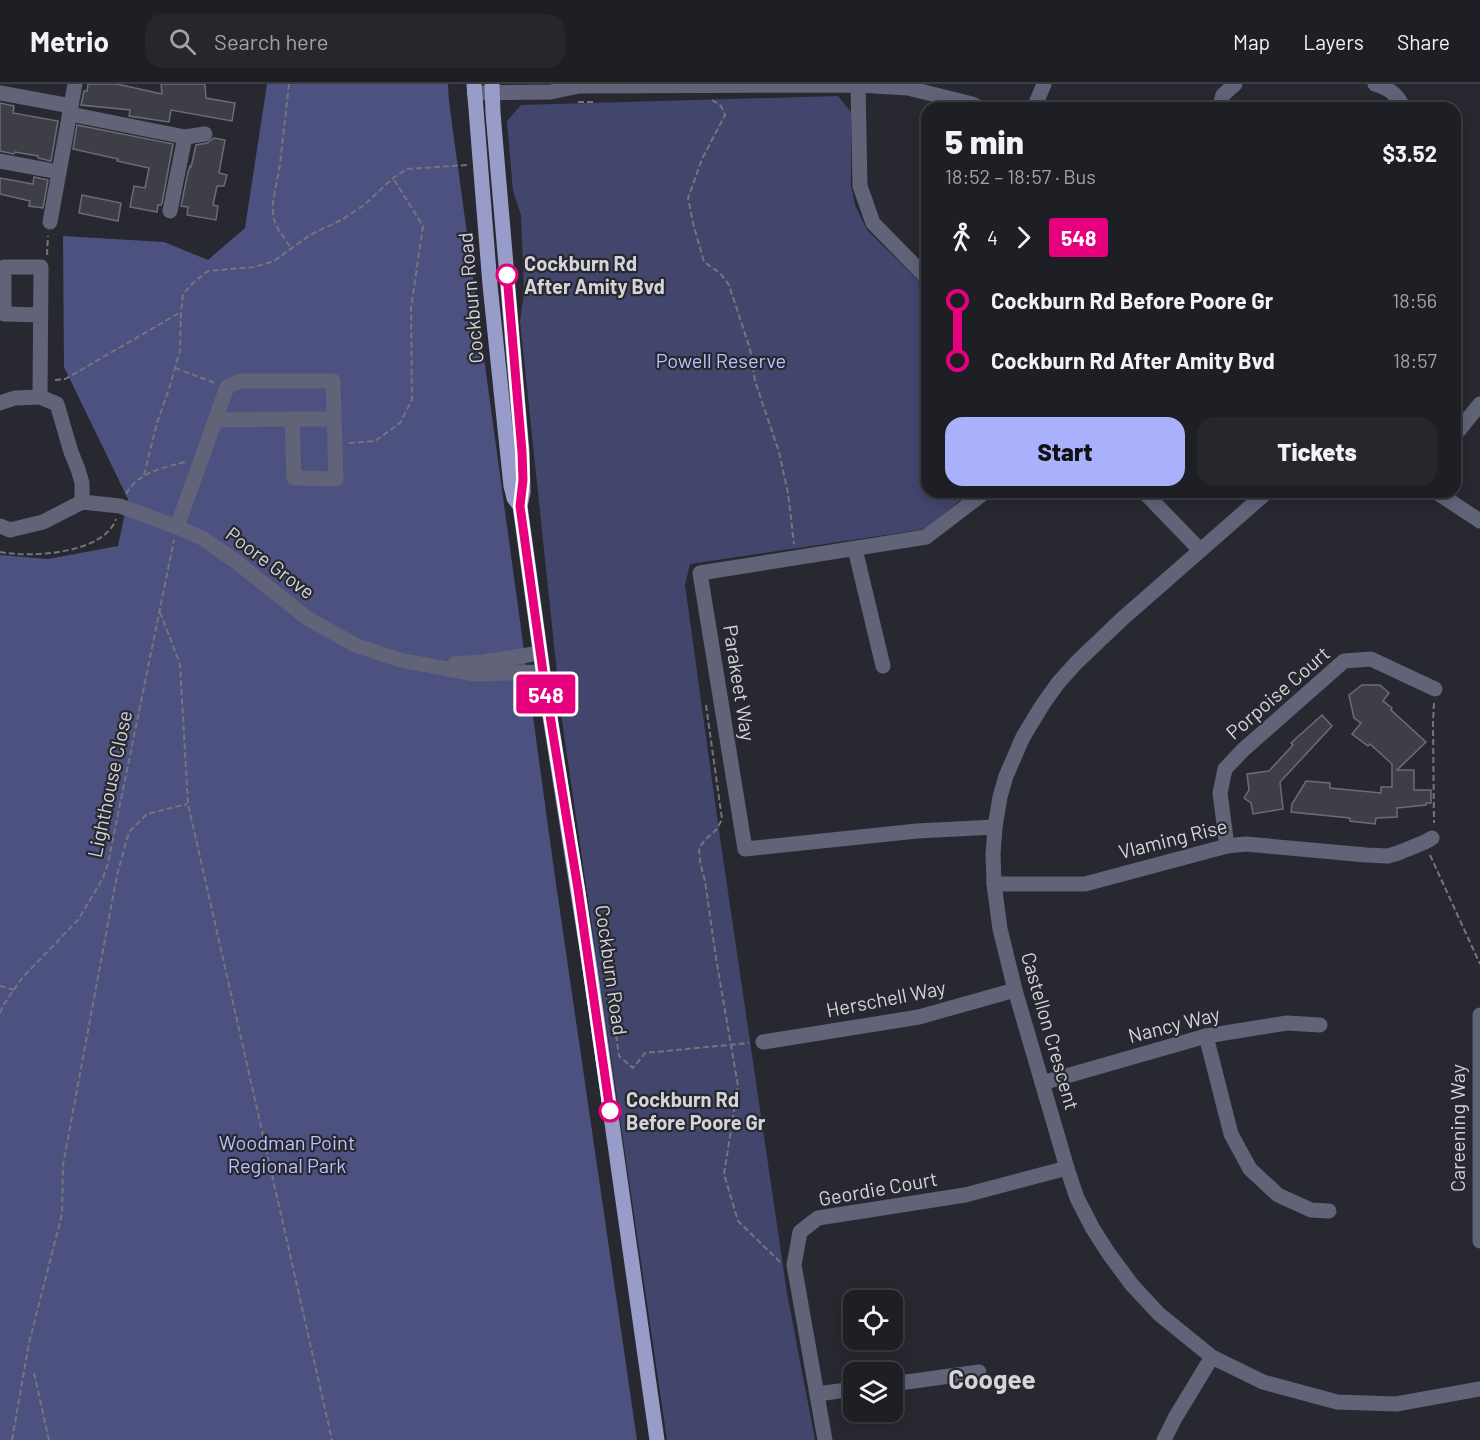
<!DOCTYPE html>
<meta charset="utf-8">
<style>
:root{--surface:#1e1f24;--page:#26272c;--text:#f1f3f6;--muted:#a1a2a6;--line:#3c3d41;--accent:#a9b0fc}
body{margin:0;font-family:Barlow,sans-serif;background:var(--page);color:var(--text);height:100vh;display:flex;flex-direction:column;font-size:22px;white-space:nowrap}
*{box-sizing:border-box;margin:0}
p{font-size:20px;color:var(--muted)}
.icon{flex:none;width:33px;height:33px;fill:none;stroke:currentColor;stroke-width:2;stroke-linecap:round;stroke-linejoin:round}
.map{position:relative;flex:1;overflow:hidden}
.sheet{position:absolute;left:921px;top:18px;width:540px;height:396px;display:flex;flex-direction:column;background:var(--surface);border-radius:18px;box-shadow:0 3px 15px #0003,0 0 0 2px var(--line)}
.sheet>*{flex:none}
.badge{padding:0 12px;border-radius:4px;font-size:21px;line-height:39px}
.tools{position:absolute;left:843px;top:1206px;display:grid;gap:12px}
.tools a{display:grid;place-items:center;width:60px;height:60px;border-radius:12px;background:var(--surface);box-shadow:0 3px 15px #0003,0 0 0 2px var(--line);font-size:30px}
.map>.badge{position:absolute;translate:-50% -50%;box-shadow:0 0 0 3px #fff}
.legs{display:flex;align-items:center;gap:9px;height:66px;padding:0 24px;font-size:20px}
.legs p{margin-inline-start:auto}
.head{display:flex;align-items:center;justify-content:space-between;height:102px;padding:0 24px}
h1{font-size:33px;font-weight:800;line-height:45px}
.cta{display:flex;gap:12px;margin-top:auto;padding:12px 24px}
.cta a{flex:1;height:69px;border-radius:18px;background:var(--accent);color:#111;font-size:24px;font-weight:800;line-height:69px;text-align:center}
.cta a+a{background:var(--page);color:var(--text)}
ul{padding:0 24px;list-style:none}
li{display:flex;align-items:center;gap:21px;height:60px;font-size:22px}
li i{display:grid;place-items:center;width:9px;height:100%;margin:0 8px;background:currentColor}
li i::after{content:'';width:15px;height:15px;margin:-8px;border:4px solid;border-radius:50%;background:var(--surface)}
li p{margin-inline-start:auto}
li:first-child i{background:linear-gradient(#0000 50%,currentColor 0)}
li:last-child i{background:linear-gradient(currentColor 50%,#0000 0)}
header{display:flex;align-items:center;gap:36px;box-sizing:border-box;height:84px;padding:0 30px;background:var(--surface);border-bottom:2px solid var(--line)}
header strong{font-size:28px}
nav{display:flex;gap:33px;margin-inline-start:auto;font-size:21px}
.search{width:420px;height:54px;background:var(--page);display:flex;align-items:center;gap:15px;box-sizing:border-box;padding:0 21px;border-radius:18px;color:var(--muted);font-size:22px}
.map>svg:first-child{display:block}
.green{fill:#42466d}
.forest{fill:#4d5180}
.building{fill:#3d3e46;stroke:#6b6c75;stroke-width:1.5}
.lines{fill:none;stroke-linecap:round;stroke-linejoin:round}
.path{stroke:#74757b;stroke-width:2;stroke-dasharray:6 3;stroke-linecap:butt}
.minor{stroke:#616379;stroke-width:15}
.major{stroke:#979cc9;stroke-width:15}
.line-1-casing{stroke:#fff;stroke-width:14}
.line-1{stroke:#e6007e;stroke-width:9}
.stop-1-dot{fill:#fff;stroke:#e6007e;stroke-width:3}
.labels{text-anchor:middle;stroke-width:4.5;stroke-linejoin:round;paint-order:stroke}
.stop-label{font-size:20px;font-weight:bold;fill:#d4d4d9;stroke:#282930;text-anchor:start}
.street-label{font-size:20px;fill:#d4d4d9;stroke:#282930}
.park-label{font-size:20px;fill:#bbc2ff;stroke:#282930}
.district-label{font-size:26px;font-weight:bold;fill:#d4d4d9;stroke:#282930}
</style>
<header>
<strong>Metrio</strong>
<div class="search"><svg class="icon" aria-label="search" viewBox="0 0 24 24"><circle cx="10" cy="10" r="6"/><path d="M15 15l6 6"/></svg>Search here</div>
<nav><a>Map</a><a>Layers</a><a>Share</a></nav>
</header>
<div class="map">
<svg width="1480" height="1356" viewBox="0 0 1480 1356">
<rect width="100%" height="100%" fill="#282930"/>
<polygon class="green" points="838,12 851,28 851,101 855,121 867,146 921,199 927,207 927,408 970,408 926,445 690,480 685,501 718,740 787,1209 815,1356 667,1356 562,637 520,237 524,209 521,131 513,107 507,37 521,21"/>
<polygon class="forest" points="267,0 448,0 449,18 554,786 637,1356 0,1356 0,471 48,475 118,462 128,415 64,283 63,152 164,158 208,176 245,144"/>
<g class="building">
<polygon points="88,0 117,0 162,10 161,0 205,0 206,14 235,19 232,37 171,26 169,38 129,32 130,26 81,21 84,7 87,7"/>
<polygon points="0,19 14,22 13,29 58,37 51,77 38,74 38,72 15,68 14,70 0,67"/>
<polygon points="77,41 173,60 162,119 161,121 158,121 157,128 130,123 134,102 145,104 149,84 117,77 118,75 73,65"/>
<polygon points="214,54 225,56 219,89 227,91 224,102 217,102 213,121 218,122 216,136 187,131 188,123 181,122 188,88 190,82 191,83 196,61 207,59"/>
<polygon points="34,93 48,96 43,124 29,122 30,117 0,110 0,94 33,100"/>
<polygon points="82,111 121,119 118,137 79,129"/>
<polygon points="1362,601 1380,601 1389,609 1383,617 1392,624 1391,626 1426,658 1397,686 1414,686 1414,706 1431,706 1431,719 1426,719 1426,721 1397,724 1397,733 1376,734 1375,740 1350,737 1350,734 1291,728 1292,720 1306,697 1330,699 1330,704 1381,709 1381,703 1392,703 1392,680 1370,660 1368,662 1352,650 1361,639 1354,634 1349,611"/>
<polygon points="1322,631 1332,642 1280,698 1283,725 1253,730 1251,719 1244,714 1249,706 1247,690 1269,687 1293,661 1291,659"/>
</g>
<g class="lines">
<g class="path">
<polyline points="289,0 280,80 273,118 273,133 278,145 291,164"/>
<polyline points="712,16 721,22 725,31 702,75 688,114 693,139 704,178 720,189 729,201 750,265 755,297 779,368 788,409 794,460"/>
<polyline points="578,18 596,18"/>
<polyline points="47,171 48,152"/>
<polyline points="175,284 215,299"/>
<polyline points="55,296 65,295 181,228"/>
<polyline points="349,359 375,357 400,339 412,316 411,224 423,142 393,94"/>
<polyline points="144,391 157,339 170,302 180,266 181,228 183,210 193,199 208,187 254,183 274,177 310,151 341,136 363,122 393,94 407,85 467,81"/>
<path d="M126,410c12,-22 37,-26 59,-32"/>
<path d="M0,468c31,6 104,2 116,-33"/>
<polyline points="160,528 180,580 188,720 332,1356"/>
<polyline points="1434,619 1433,638 1434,739"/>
<polyline points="706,621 722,735 717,745 706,755 699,764 700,778 705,797 716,874 738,1002 724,1090 738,1137 780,1178"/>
<polyline points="1430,771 1480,880"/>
<polyline points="0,902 14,906"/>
<polyline points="0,929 4,920 22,894 78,836 103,794 108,779 174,456"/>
<polyline points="616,951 619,972 633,984 645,969 749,959"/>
<polyline points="34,1289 49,1356"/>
<polyline points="12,1356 29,1259 62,1130 63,1081 117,791 129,748 147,730 187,720"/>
</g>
<g class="minor">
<path d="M1375,0c13,4 23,10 28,24"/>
<polyline points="858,1 860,102 873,139 927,194"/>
<polyline points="0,9 71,22"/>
<polyline points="474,9 551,8 579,2 858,1 908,4 972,20 980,24"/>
<polyline points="1034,24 1044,0"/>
<polyline points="1219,24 1223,11 1235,0"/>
<polyline points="70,30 185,53 170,127"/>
<polyline points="185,53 205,50"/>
<polyline points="0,77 59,88"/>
<polyline points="50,138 75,0"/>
<polyline points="40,313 41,183 4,183 4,230 41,231"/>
<polyline points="0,319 15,314 40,313 57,320 71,368 78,385 82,399 82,418"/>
<polyline points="292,335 334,335"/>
<polyline points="1455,351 1480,320"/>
<polyline points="985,408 926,453 700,489 745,765 917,747 995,743"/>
<polyline points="1144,408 1200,466"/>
<polyline points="1267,408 1122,535 1077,578 1058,599 1043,620 1023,653 1006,692 1000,713 995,743 993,770 994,800 1000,845 1015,906 1067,1084 1077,1114 1093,1145 1109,1170 1132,1201 1159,1230 1212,1273 1263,1298 1337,1318 1396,1320 1480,1305"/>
<polyline points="1436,408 1480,437"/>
<polyline points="82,418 120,422 177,443 202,454 234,476 307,534 355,561 400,576 474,590 543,588"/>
<polyline points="0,442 10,446 43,438 82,418"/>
<polyline points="177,443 227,303 240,297 333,297 336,395 294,394 292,335 215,336"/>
<polyline points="855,465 883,582"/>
<polyline points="455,580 483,578 540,569"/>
<polyline points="1227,762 1220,709 1225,685 1243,666 1344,577 1371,575 1435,605"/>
<polyline points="994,800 1085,800 1227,762 1246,760 1366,771 1388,772 1398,769 1425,758 1432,754"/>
<polyline points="1480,931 1480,1157"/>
<polyline points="1206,952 1231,1050 1250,1085 1278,1111 1311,1126 1329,1127"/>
<polyline points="763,958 919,933 1015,906"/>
<polyline points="1042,999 1206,952 1287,939 1320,941"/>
<polyline points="892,1300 979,1288"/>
<polyline points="817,1310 854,1305"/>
<polyline points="825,1356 794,1181 800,1148 818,1134 965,1111 1067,1084"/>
<polyline points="1164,1356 1175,1334 1212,1273"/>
</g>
<g class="major">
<polyline points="474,0 490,201 511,402 514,414 520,422"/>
<polyline points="492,0 493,29 522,368 523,408 520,422 543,588 590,884 657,1356"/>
</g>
</g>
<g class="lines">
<g class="line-1-casing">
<polyline id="line-1" points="507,191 522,368 523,396 520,422 543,588 578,805 610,1027"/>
</g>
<use href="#line-1" class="line-1"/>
</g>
<g class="stop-1-dot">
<circle cx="507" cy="191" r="10"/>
<circle cx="610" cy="1027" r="10"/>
</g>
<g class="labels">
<g class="stop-label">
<text x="524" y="187">Cockburn Rd<tspan x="524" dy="23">After Amity Bvd</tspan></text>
<text x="626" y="1023">Cockburn Rd<tspan x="626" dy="23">Before Poore Gr</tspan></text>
</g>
<g class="street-label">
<text transform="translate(471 214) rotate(-95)" y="7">Cockburn Road</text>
<text transform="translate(270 479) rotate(37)" y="7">Poore Grove</text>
<text transform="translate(739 599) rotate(81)" y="7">Parakeet Way</text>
<text transform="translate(1278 609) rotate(-41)" y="7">Porpoise Court</text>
<text transform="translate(110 700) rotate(-78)" y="7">Lighthouse Close</text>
<text transform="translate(1173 755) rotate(-14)" y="7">Vlaming Rise</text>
<text transform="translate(611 886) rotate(82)" y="7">Cockburn Road</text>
<text transform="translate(886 915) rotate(-11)" y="7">Herschell Way</text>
<text transform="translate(1174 941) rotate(-14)" y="7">Nancy Way</text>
<text transform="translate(1050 947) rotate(74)" y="7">Castellon Crescent</text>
<text transform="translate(1458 1044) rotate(-90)" y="7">Careening Way</text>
<text transform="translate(878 1105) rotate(-10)" y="7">Geordie Court</text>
</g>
<g class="park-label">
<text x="721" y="284">Powell Reserve</text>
<text x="287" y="1066">Woodman Point<tspan x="287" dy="23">Regional Park</tspan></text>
</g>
<g class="district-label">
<text x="992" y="1305">Coogee</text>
</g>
</g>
</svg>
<div class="tools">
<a><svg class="icon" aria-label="locate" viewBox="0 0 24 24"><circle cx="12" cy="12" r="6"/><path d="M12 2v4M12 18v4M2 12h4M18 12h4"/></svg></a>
<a><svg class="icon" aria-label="layers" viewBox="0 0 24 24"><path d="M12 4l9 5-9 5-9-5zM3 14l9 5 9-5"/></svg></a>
</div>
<b class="badge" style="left:546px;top:610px;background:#e6007e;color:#fff">548</b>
<section class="sheet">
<div class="head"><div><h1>5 min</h1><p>18:52 – 18:57 · Bus</p></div><b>$3.52</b></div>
<div class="legs"><svg class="icon" aria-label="walk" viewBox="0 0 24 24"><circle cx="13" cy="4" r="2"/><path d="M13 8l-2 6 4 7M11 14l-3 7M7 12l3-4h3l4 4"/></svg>4<svg class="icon" aria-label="forward" viewBox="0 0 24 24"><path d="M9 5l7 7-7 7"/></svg><b class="badge" style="background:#e6007e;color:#fff">548</b></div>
<ul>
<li><i style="color:#e6007e"></i><b>Cockburn Rd Before Poore Gr</b><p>18:56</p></li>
<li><i style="color:#e6007e"></i><b>Cockburn Rd After Amity Bvd</b><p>18:57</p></li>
</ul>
<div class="cta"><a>Start</a><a>Tickets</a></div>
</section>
</div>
